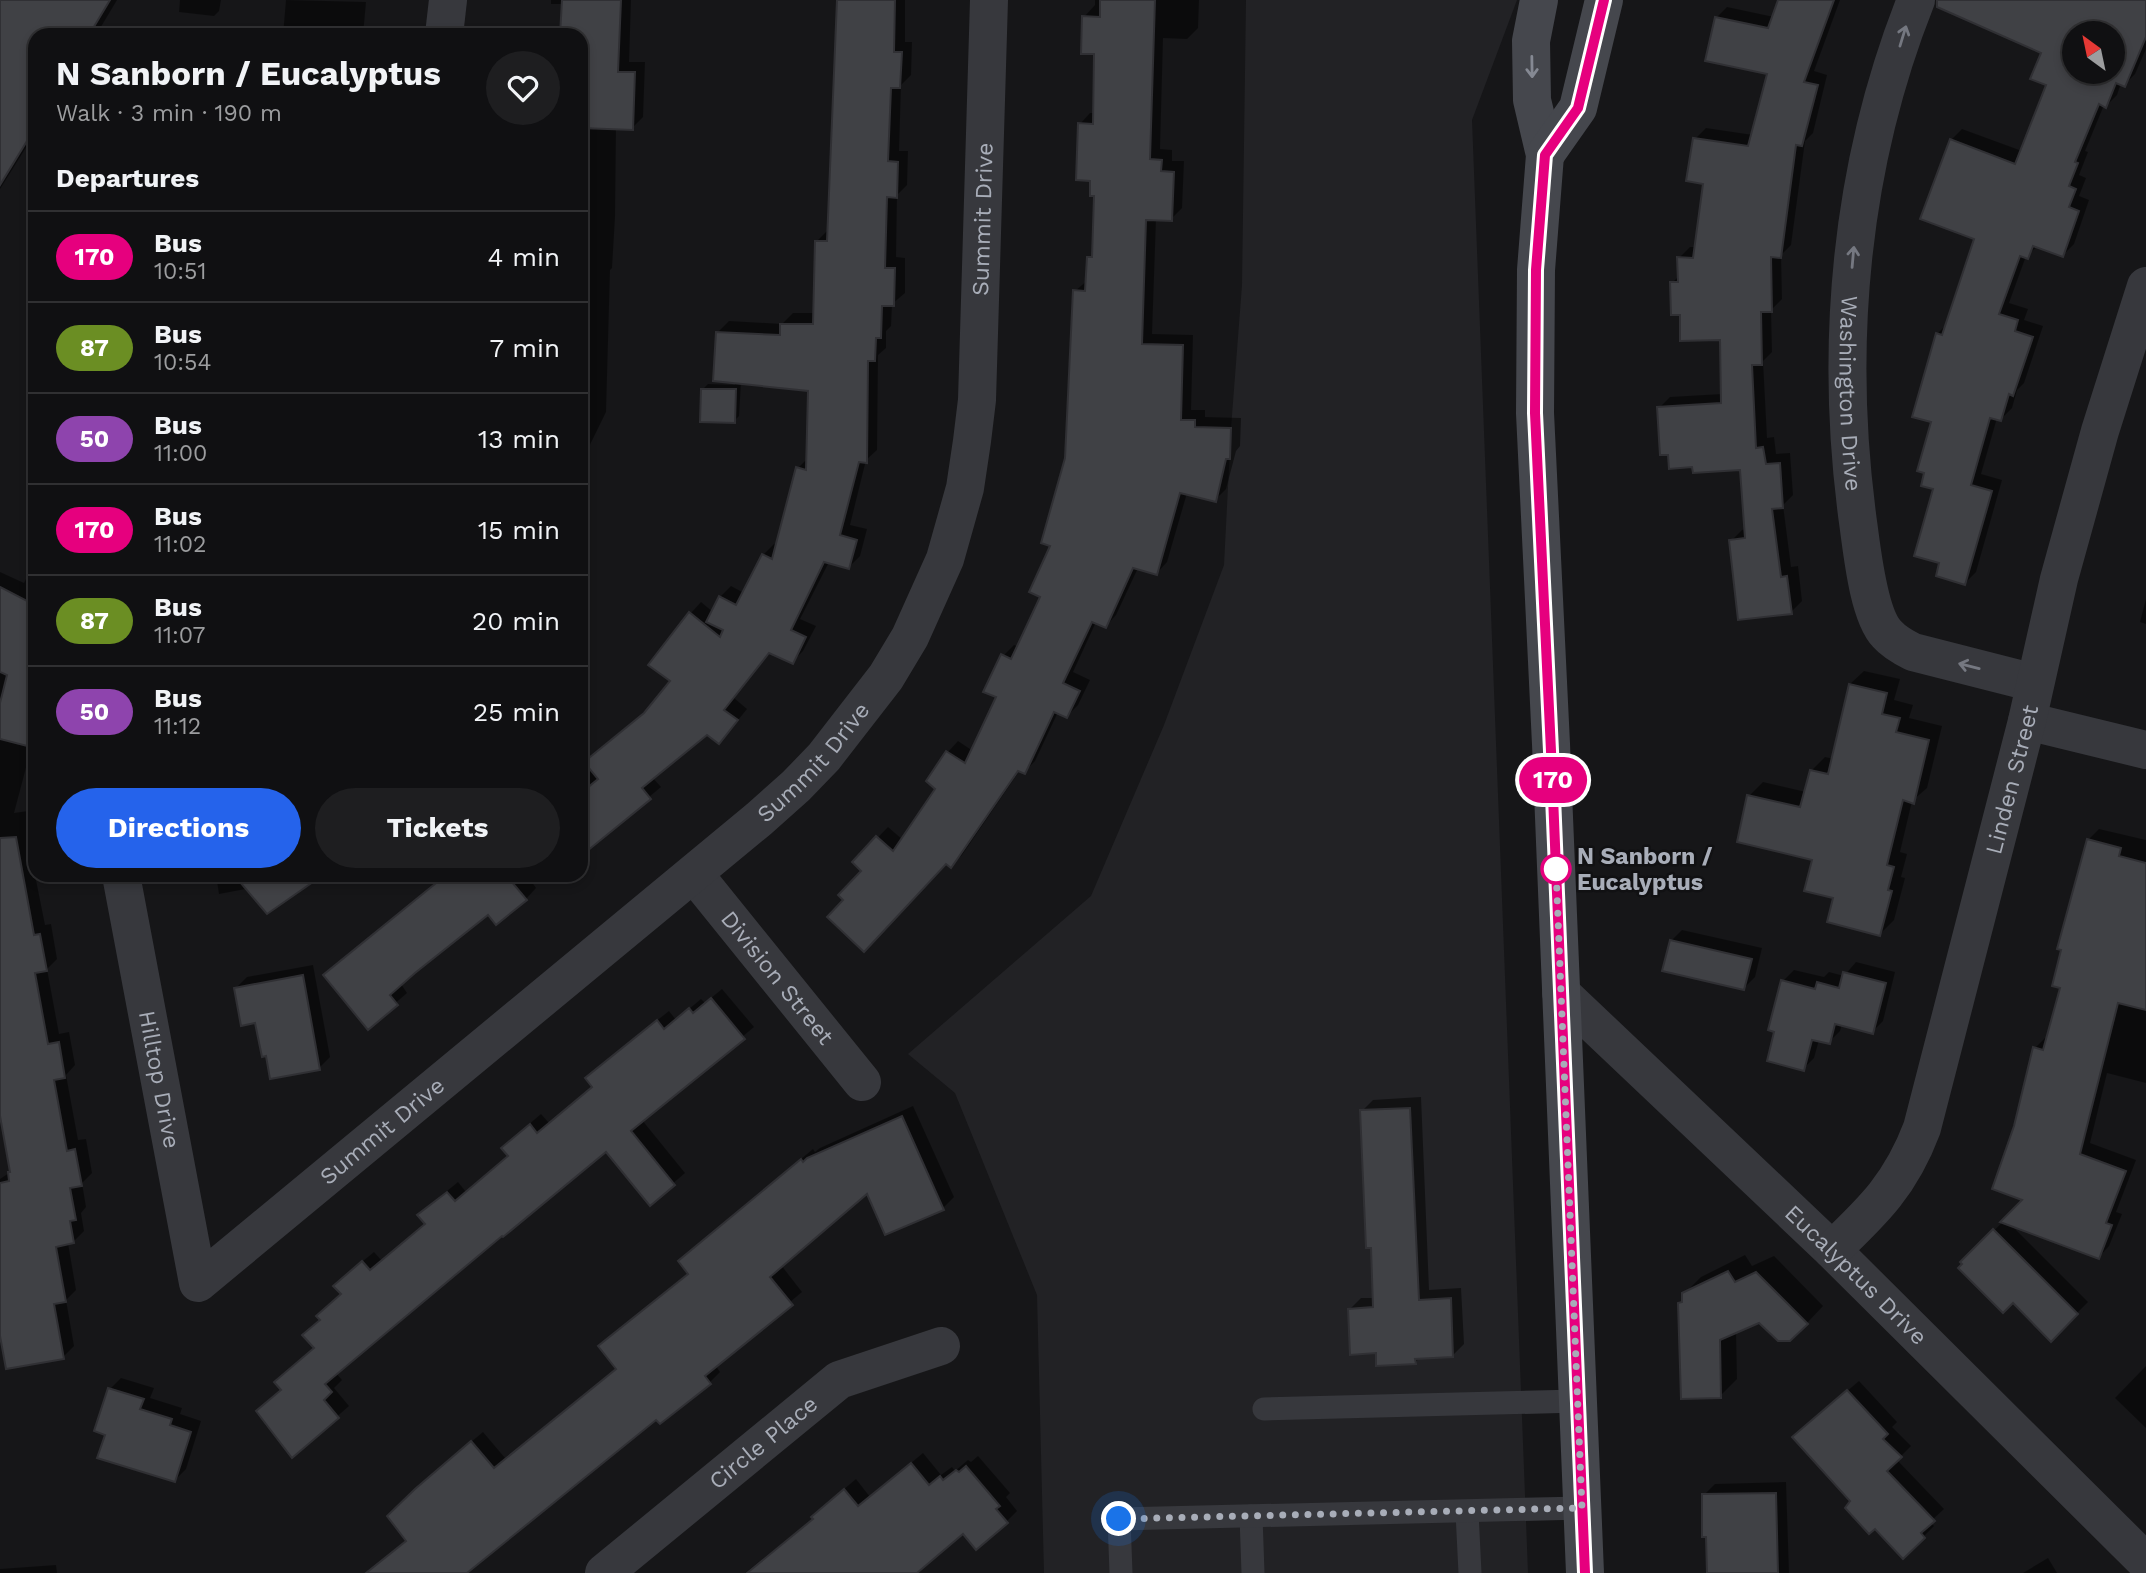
<!DOCTYPE html>
<meta charset="utf-8">
<style>
:root{--surface:#101012;--page:#1e1e20;--text:#f1f3f6;--muted:#9c9d9f;--line:#303032;--accent:#2563eb}
body{margin:0;font-family:"Work Sans",sans-serif;background:var(--page);color:var(--text);height:100vh;display:flex;flex-direction:column;font-size:26px;white-space:nowrap}
*{box-sizing:border-box;margin:0}
p{font-size:23px;color:var(--muted)}
.icon{flex:none;width:38px;height:38px;fill:none;stroke:currentColor;stroke-width:2;stroke-linecap:round;stroke-linejoin:round}
.map{position:relative;flex:1;overflow:hidden}
.side{position:absolute;left:28px;top:28px;width:560px;height:854px;display:flex;flex-direction:column;background:var(--surface);border-radius:21px;box-shadow:0 4px 10px #0003,0 0 0 2px var(--line)}
.side>*{flex:none}
.badge{padding:0 14px;border-radius:23px;font-size:24px;line-height:46px}
.needle{width:46px;rotate:327deg}
.controls{position:absolute;left:2062px;top:21px;display:grid;gap:14px}
.controls a{display:grid;place-items:center;width:63px;height:63px;border-radius:50%;background:var(--surface);box-shadow:0 4px 10px #0003,0 0 0 2px var(--line);font-size:35px}
.you{position:absolute;width:35px;height:35px;margin:-18px;border:5px solid #fff;border-radius:50%;background:#1a73e8;box-shadow:0 0 0 10px #1a73e833}
.map>.badge{position:absolute;translate:-50% -50%;box-shadow:0 0 0 4px #fff}
h2{padding:0 28px;font-size:26px;line-height:63px}
.round{display:grid;place-items:center;flex:none;width:74px;height:74px;border-radius:37px;background:var(--page)}
.summary{display:flex;align-items:center;justify-content:space-between;height:119px;padding:0 28px}
h1{font-size:33px;font-weight:700;line-height:52px}
.button{display:flex;gap:14px;margin-top:auto;padding:14px 28px}
.button a{flex:1;height:80px;border-radius:42px;background:var(--accent);color:#fff;font-size:28px;font-weight:700;line-height:80px;text-align:center}
.button a+a{background:var(--page);color:var(--text)}
ul{padding:0;list-style:none}
li{display:flex;align-items:center;gap:21px;height:91px;padding:0 28px;border-top:2px solid var(--line)}
li div{flex:1}
li b{display:block;font-size:26px}
li em{font-style:normal}
li .badge{min-width:77px;font-weight:700;text-align:center}
.map>svg:first-child{display:block}
.built{fill:#222225}
.shadow{fill:#0007;fill-rule:evenodd}
.building{fill:#404145;stroke:#303034;stroke-width:2;fill-rule:evenodd}
.lines{fill:none;stroke-linecap:round;stroke-linejoin:round}
.service{stroke:#37383d;stroke-width:23}
.minor{stroke:#37383d;stroke-width:38}
.secondary{stroke:#45474d;stroke-width:38}
.oneway{stroke:#757881}
.oneway2{stroke:#858993}
.line-casing{stroke:#fff;stroke-width:16}
.line{stroke:#e6007e;stroke-width:10}
.walk{stroke:#a8adb8;stroke-width:7;stroke-dasharray:0 12.6}
.stop-dot{fill:#fff;stroke:#e6007e;stroke-width:3.5}
.labels{text-anchor:middle;stroke-width:5;stroke-linejoin:round;paint-order:stroke}
.street-label{font-size:23px;fill:#a8adb8;stroke:#111113}
.stop-label{font-size:23px;font-weight:bold;fill:#a8adb8;stroke:#111113;text-anchor:start}
</style>
<div class="map">
<svg width="2146" height="1573" viewBox="0 0 2146 1573">
<rect width="100%" height="100%" fill="#161618"/>
<polygon class="built" points="1246,0 1517,0 1472,120 1528,1573 1044,1573 1037,1295 955,1093 908,1054 1091,896 1164,725 1224,565 1231,428 1242,285"/>
<g class="shadow">
<polygon points="0,0 117,0 96,35 35,35 35,133 0,189"/>
<polygon points="180,0 221,0 219,11 214,16 179,12"/>
<polygon points="286,0 366,2 363,35 283,35"/>
<polygon points="551,0 631,0 629,62 645,62 643,117 632,128 616,127 615,217 612,268 610,270 606,412 581,463 581,35 562,35 563,4 551,4"/>
<polygon points="838,0 905,0 905,42 912,42 911,75 901,85 899,151 908,151 907,185 897,195 896,257 905,258 905,293 892,304 891,326 886,331 886,348 878,355 877,450 866,460 850,525 867,529 860,556 849,567 829,562 800,619 816,626 803,651 792,662 770,651 734,698 747,709 730,730 707,732 652,777 661,787 582,853 581,763 651,707 672,681 691,613 701,602 713,612 720,597 731,586 744,593 763,555 774,544 778,546 798,468 808,458 810,389 741,382 739,416 734,421 703,389 708,384 735,385 718,332 729,321 782,324 793,313 815,313 817,241 828,230"/>
<polygon points="1095,0 1199,0 1198,28 1187,39 1163,38 1160,149 1172,150 1172,161 1184,161 1182,208 1171,219 1156,219 1152,334 1193,335 1191,410 1205,410 1205,417 1241,418 1240,446 1236,451 1226,489 1215,500 1187,493 1167,562 1157,573 1138,568 1116,615 1106,626 1096,622 1073,672 1090,680 1078,705 1067,716 1058,712 1035,761 1024,772 1020,770 962,855 951,865 947,862 845,899 864,871 854,862 888,827 903,840 938,788 928,781 948,752 958,741 973,751 998,697 1003,656 1014,645 1019,647 1042,597 1067,458 1075,291 1088,280 1089,258 1094,252 1096,194 1080,124 1090,113 1095,113 1095,52 1084,17 1095,5"/>
<polygon points="1780,0 1840,0 1814,71 1827,75 1813,133 1805,141 1791,245 1781,255 1782,299 1771,310 1772,352 1763,361 1767,438 1774,437 1776,454 1790,453 1793,495 1783,505 1791,567 1798,566 1802,601 1791,612 1731,541 1742,530 1746,529 1742,468 1659,408 1670,397 1722,394 1722,339 1672,283 1679,276 1679,258 1690,247 1696,247 1705,182 1695,139 1706,128 1753,135 1769,72 1716,18 1727,7 1774,17"/>
<path d="M2016,0h130v49l-11,25 -11,11 -3,-2 -4,12 -11,11 -2,-1 -19,46 3,1 -9,23 7,3 -7,18 10,4 -15,44 -11,11 -25,-9 -12,10 -17,47 19,6 -4,11 19,6 -19,57 -7,7 -5,18 -11,11 -4,-1 -16,56 21,6 -26,92 -11,11 -24,-21 -6,-74 -2,-67 4,-87 10,-10 29,-86 -25,-98 11,-11 60,22 26,-67 -5,-32zM2074,33h38v39h-38z"/>
<polygon points="35,561 35,746 32,745 14,813 35,810 35,851 32,854 35,875 45,925 51,924 57,959 47,969 59,1034 69,1032 75,1065 66,1075 78,1140 86,1139 92,1173 82,1183 86,1207 81,1213 84,1231 73,1242 68,1243 76,1290 66,1300 74,1346 63,1357 0,1326 0,1179 12,1171 0,1103 0,572 24,583"/>
<polygon points="2146,599 2146,624 2140,622"/>
<polygon points="1864,671 1900,679 1894,700 1913,705 1909,718 1942,726 1927,788 1912,801 1900,852 1907,854 1901,877 1905,878 1894,920 1880,934 1835,897 1814,859 1749,796 1763,782 1806,792 1811,771 1825,757 1834,759 1850,684"/>
<polygon points="2099,829 2146,840 2146,1083 2107,1073 2090,1143 2136,1160 2116,1212 2122,1214 2109,1246 2099,1257 2010,1224 2088,1302 2051,1339 2013,1301 1962,1262 2025,1200 2015,1127 2035,1048 2045,1038 2048,1038 2062,987 2088,840"/>
<polygon points="216,875 320,875 219,894"/>
<polygon points="446,875 533,875 529,878 536,888 526,899 488,913 401,984 407,993 368,1027"/>
<polygon points="1682,930 1762,948 1755,977 1744,988 1671,941"/>
<polygon points="1856,962 1895,972 1883,1021 1872,1032 1842,1024 1840,1031 1829,1042 1819,1040 1814,1058 1803,1069 1776,1031 1783,981 1794,970 1824,977 1829,972 1844,976"/>
<polygon points="313,965 330,1057 319,1068 257,1021 236,988 247,977"/>
<polygon points="722,989 754,1027 642,1120 685,1173 650,1203 606,1150 336,1373 342,1380 334,1388 349,1406 293,1455 282,1389 276,1382 315,1347 321,1319 342,1294 346,1275 374,1252 382,1261 427,1224 420,1215 430,1205 458,1182 466,1192 510,1155 503,1148 514,1137 541,1114 549,1123 594,1086 598,1067 669,1011 676,1020 701,999 705,1003"/>
<polygon points="1421,1097 1429,1290 1461,1288 1464,1344 1453,1355 1420,1357 1415,1363 1377,1352 1350,1309 1361,1298 1374,1298 1373,1246 1362,1111 1373,1100"/>
<polygon points="913,1106 954,1197 943,1208 867,1192 781,1265 802,1292 715,1365 720,1372 710,1382 657,1417 465,1573 366,1573 407,1540 389,1517 428,1478 483,1432 505,1458 617,1368 611,1336 690,1272 691,1251 813,1149 815,1152 820,1148"/>
<polygon points="1745,1255 1752,1266 1774,1256 1823,1306 1807,1323 1760,1321 1736,1331 1737,1379 1720,1396 1680,1304 1683,1300 1684,1294 1701,1277"/>
<polygon points="2146,1366 2146,1428 2115,1398"/>
<polygon points="121,1378 154,1388 150,1398 182,1408 180,1414 201,1421 186,1469 175,1480 107,1434 110,1389"/>
<polygon points="1859,1381 1897,1422 1892,1427 1911,1446 1897,1460 1944,1509 1930,1522 1934,1526 1903,1557 1852,1501 1805,1427"/>
<polygon points="923,1453 941,1475 952,1467 955,1471 968,1460 971,1462 978,1456 1010,1493 1006,1497 1017,1511 1006,1522 963,1532 914,1573 745,1573 814,1518 824,1506 856,1479 870,1497"/>
<polygon points="1786,1482 1789,1573 1709,1573 1704,1495 1715,1484"/>
<polygon points="2048,1558 2057,1573 2023,1573"/>
<polygon points="56,1565 57,1573 0,1573 0,1569"/>
</g>
<g class="building">
<polygon points="0,0 110,0 89,35 35,35 35,128 0,185"/>
<polygon points="562,0 621,0 618,72 635,72 633,130 581,128 581,35 560,35"/>
<polygon points="837,0 895,0 894,52 902,52 900,88 891,88 888,161 898,162 897,198 887,197 885,268 895,268 894,306 882,306 881,338 876,338 875,361 868,361 867,463 859,462 840,535 857,540 849,569 824,562 791,630 806,637 793,664 769,653 724,710 738,720 719,744 707,735 642,788 651,799 581,856 581,793 598,779 584,762 644,713 670,681 648,665 689,612 720,637 723,630 706,622 719,596 736,605 762,554 772,559 796,467 806,470 808,391 713,381 716,332 780,335 780,324 813,324 815,241 827,241"/>
<polygon points="1100,0 1155,0 1150,159 1162,160 1161,171 1174,172 1172,221 1146,220 1142,344 1183,345 1181,420 1195,420 1195,427 1231,428 1230,459 1226,459 1216,502 1180,493 1157,575 1133,568 1106,628 1092,622 1063,683 1080,691 1067,718 1054,712 1025,774 1018,771 951,868 946,864 864,952 827,917 843,900 838,895 861,871 852,862 876,836 893,851 935,789 926,781 946,751 965,763 996,697 983,692 1001,654 1011,659 1040,597 1029,592 1050,546 1041,543 1065,458 1073,290 1085,291 1087,257 1092,257 1094,196 1090,196 1090,181 1076,180 1078,123 1093,124 1094,54 1081,54 1082,16 1100,17"/>
<polygon points="1778,0 1834,0 1804,82 1818,85 1802,146 1796,145 1781,258 1771,257 1772,312 1761,312 1762,365 1752,365 1756,448 1763,447 1766,464 1780,463 1783,508 1772,509 1781,577 1787,576 1792,614 1738,620 1729,540 1745,538 1740,470 1693,473 1692,467 1669,469 1668,455 1660,455 1657,407 1721,403 1720,340 1680,341 1680,315 1671,315 1670,282 1678,282 1677,257 1693,258 1703,184 1686,181 1693,138 1748,146 1767,74 1705,61 1715,17 1768,28"/>
<path d="M1937,0h209v37l-21,50 -9,-4 -10,25 -7,-4 -24,58 3,1 -9,23 7,3 -7,18 10,4 -16,46 -30,-11 -5,13 -8,-3 -21,58 19,6 -3,11 18,6 -20,59 -4,-2 -8,27 -11,-3 -19,67 21,6 -27,94 -29,-9 3,-13 -25,-7 19,-67 -12,-3 3,-13 -7,-2 14,-49 -19,-5 24,-84 6,2 32,-96 -54,-20 30,-80 65,25 31,-79 -16,-6 11,-26 -104,-46zM2074,33h38v39h-38z"/>
<polygon points="701,389 736,389 735,423 700,422"/>
<polygon points="0,587 35,605 35,748 0,739 0,703 7,675 0,672"/>
<polygon points="1849,684 1887,693 1882,714 1900,718 1896,732 1929,740 1914,804 1903,800 1887,865 1894,867 1888,890 1892,891 1880,936 1827,922 1833,898 1804,891 1812,860 1737,842 1747,795 1800,807 1810,770 1828,774"/>
<polygon points="16,837 34,935 40,934 47,971 35,973 48,1044 59,1042 65,1078 54,1080 67,1151 75,1149 82,1186 70,1188 76,1220 70,1221 74,1243 56,1247 66,1302 54,1304 64,1359 6,1369 0,1336 0,1183 9,1181 8,1172 10,1172 0,1116 0,838"/>
<polygon points="2087,839 2121,848 2119,856 2146,863 2146,1010 2118,1003 2080,1154 2126,1171 2106,1223 2112,1225 2099,1259 2000,1222 2022,1200 1992,1189 2014,1126 2033,1047 2043,1050 2060,988 2052,986 2061,950 2057,949"/>
<polygon points="234,875 323,875 267,914"/>
<polygon points="446,875 506,875 527,900 496,925 488,915 415,973 390,995 398,1005 368,1030 323,975"/>
<polygon points="1670,940 1752,959 1744,990 1662,971"/>
<polygon points="1843,972 1886,983 1873,1034 1835,1024 1830,1044 1812,1040 1804,1071 1767,1061 1774,1032 1768,1030 1781,980 1815,989 1817,982 1839,988"/>
<polygon points="303,975 320,1070 270,1079 266,1056 262,1057 255,1023 241,1026 234,988"/>
<polygon points="711,998 745,1039 631,1131 675,1185 650,1206 606,1152 503,1237 502,1236 325,1384 332,1392 324,1400 339,1418 292,1458 256,1411 281,1390 274,1382 314,1348 302,1335 320,1320 316,1316 341,1294 333,1286 362,1261 370,1270 425,1224 417,1215 447,1192 455,1201 508,1156 501,1148 530,1124 537,1133 592,1087 585,1078 657,1020 664,1029 689,1008 693,1013"/>
<polygon points="1410,1108 1419,1300 1451,1298 1453,1357 1415,1359 1416,1364 1376,1366 1376,1353 1350,1355 1348,1309 1373,1307 1371,1248 1366,1248 1360,1110"/>
<polygon points="902,1116 944,1210 885,1235 867,1194 770,1277 793,1305 705,1376 711,1384 660,1424 656,1420 467,1573 366,1573 406,1541 387,1516 415,1489 471,1441 494,1468 616,1369 598,1346 688,1274 678,1261 801,1159 803,1162 807,1158"/>
<polygon points="1993,1229 2078,1314 2051,1342 2013,1303 2003,1313 1958,1268 1962,1264 1960,1262"/>
<polygon points="1728,1271 1735,1282 1756,1272 1808,1324 1790,1341 1778,1341 1759,1323 1720,1340 1721,1398 1681,1399 1678,1303 1682,1302 1682,1293"/>
<polygon points="108,1388 144,1399 140,1409 172,1419 170,1425 191,1432 175,1482 97,1458 105,1435 94,1431"/>
<polygon points="1847,1390 1888,1434 1883,1439 1902,1457 1887,1471 1935,1521 1921,1533 1925,1538 1903,1559 1875,1529 1869,1534 1845,1508 1850,1501 1792,1437"/>
<polygon points="911,1463 929,1485 940,1476 943,1480 956,1470 959,1472 966,1466 1000,1506 996,1509 1008,1523 976,1550 963,1534 917,1573 747,1573 813,1519 811,1517 844,1489 858,1506"/>
<polygon points="1776,1493 1778,1573 1707,1573 1706,1537 1702,1537 1702,1494"/>
</g>
<g class="lines">
<g class="service">
<polyline points="1264,1409 1578,1401"/>
<polyline points="1467,1512 1470,1573"/>
<polyline points="1251,1516 1253,1573"/>
<polyline points="1121,1573 1119,1519 1582,1508"/>
</g>
<g class="minor">
<path id="s1" d="M1916,0c-66,166 -82,346 -58,522 4,28 10,92 29,112 7,8 16,13 26,18l122,31"/>
<polyline points="444,35 448,0"/>
<polyline points="2027,721 2146,750"/>
<path id="s2" d="M694,874l168,208"/>
<path id="s3" d="M121,875l77,408 561,-464 37,-33 28,-29 62,-80 24,-40 35,-78 20,-71 7,-47 5,-41 12,-400"/>
<path id="s4" d="M1561,993l271,257 314,312"/>
<path id="s5" d="M1832,1250c42,-40 69,-66 90,-122l105,-407 32,-142 41,-148 46,-145"/>
<path id="s6" d="M604,1573l235,-193 102,-34"/>
</g>
<g class="secondary">
<polyline points="1539,0 1531,41 1532,100 1545,155 1536,270 1535,413 1551,744 1585,1573"/>
<polyline points="1545,155 1578,108 1604,0"/>
</g>
</g>
<defs><path id="oneway-shaft" d="M-6 0H5M1.5-3L5.5 0L1.5 3" fill="none" stroke-width="1.6" stroke-linecap="round" stroke-linejoin="round" transform="scale(1.75)"/></defs>
<g class="oneway">
<use href="#oneway-shaft" transform="translate(1903 36) rotate(-73)"/>
<use href="#oneway-shaft" transform="translate(1853 257) rotate(-85)"/>
<use href="#oneway-shaft" transform="translate(1969 666) rotate(-166)"/>
</g>
<use class="oneway2" href="#oneway-shaft" transform="translate(1532 67) rotate(89)"/>
<g class="lines">
<g class="line-casing">
<polyline id="line" points="1585,1573 1552,772 1535,413 1536,270 1545,155 1578,108 1604,0"/>
</g>
<use href="#line" class="line"/>
<polyline class="walk" points="1119,1519 1582,1508 1556,869"/>
</g>
<circle class="stop-dot" cx="1556" cy="869" r="14"/>
<g class="labels">
<g class="street-label">
<text dy="8" stroke="none"><textPath href="#s3" startOffset="1810">Summit Drive</textPath></text>
<text dy="8" stroke="none"><textPath href="#s1" startOffset="402">Washington Drive</textPath></text>
<text dy="8" stroke="none"><textPath href="#s3" startOffset="1222">Summit Drive</textPath></text>
<text dy="8" stroke="none"><textPath href="#s5" startOffset="513">Linden Street</textPath></text>
<text dy="8" stroke="none"><textPath href="#s2" startOffset="133">Division Street</textPath></text>
<text dy="8" stroke="none"><textPath href="#s3" startOffset="208">Hilltop Drive</textPath></text>
<text dy="8" stroke="none"><textPath href="#s3" startOffset="654">Summit Drive</textPath></text>
<text dy="8" stroke="none"><textPath href="#s4" startOffset="408">Eucalyptus Drive</textPath></text>
<text dy="8" stroke="none"><textPath href="#s6" startOffset="206">Circle Place</textPath></text>
</g>
<g class="stop-label">
<text x="1577" y="864">N Sanborn /<tspan x="1577" dy="26">Eucalyptus</tspan></text>
</g>
</g>
</svg>
<div class="controls">
<a><svg class="needle" viewBox="-14 -14 28 28"><path d="M0-13l5 13h-10z" fill="#e53935"/><path d="M0 13l5-13h-10z" fill="#9c9d9f"/></svg></a>
</div>
<div class="you" style="left:1119px;top:1519px"></div>
<b class="badge" style="left:1553px;top:780px;background:#e6007e;color:#fff">170</b>
<section class="side">
<div class="summary"><div><h1>N Sanborn / Eucalyptus</h1><p>Walk · 3 min · 190 m</p></div><a class="round"><svg class="icon" aria-label="heart" viewBox="0 0 24 24"><path d="M12 20l-8-8c-3-5 5-10 8-4 3-6 11-1 8 4z"/></svg></a></div>
<h2>Departures</h2>
<ul>
<li><span class="badge" style="background:#e6007e;color:#fff">170</span><div><b>Bus</b><p>10:51</p></div><em>4 min</em></li>
<li><span class="badge" style="background:#6b8e23;color:#fff">87</span><div><b>Bus</b><p>10:54</p></div><em>7 min</em></li>
<li><span class="badge" style="background:#8e44ad;color:#fff">50</span><div><b>Bus</b><p>11:00</p></div><em>13 min</em></li>
<li><span class="badge" style="background:#e6007e;color:#fff">170</span><div><b>Bus</b><p>11:02</p></div><em>15 min</em></li>
<li><span class="badge" style="background:#6b8e23;color:#fff">87</span><div><b>Bus</b><p>11:07</p></div><em>20 min</em></li>
<li><span class="badge" style="background:#8e44ad;color:#fff">50</span><div><b>Bus</b><p>11:12</p></div><em>25 min</em></li>
</ul>
<div class="button"><a>Directions</a><a>Tickets</a></div>
</section>
</div>
